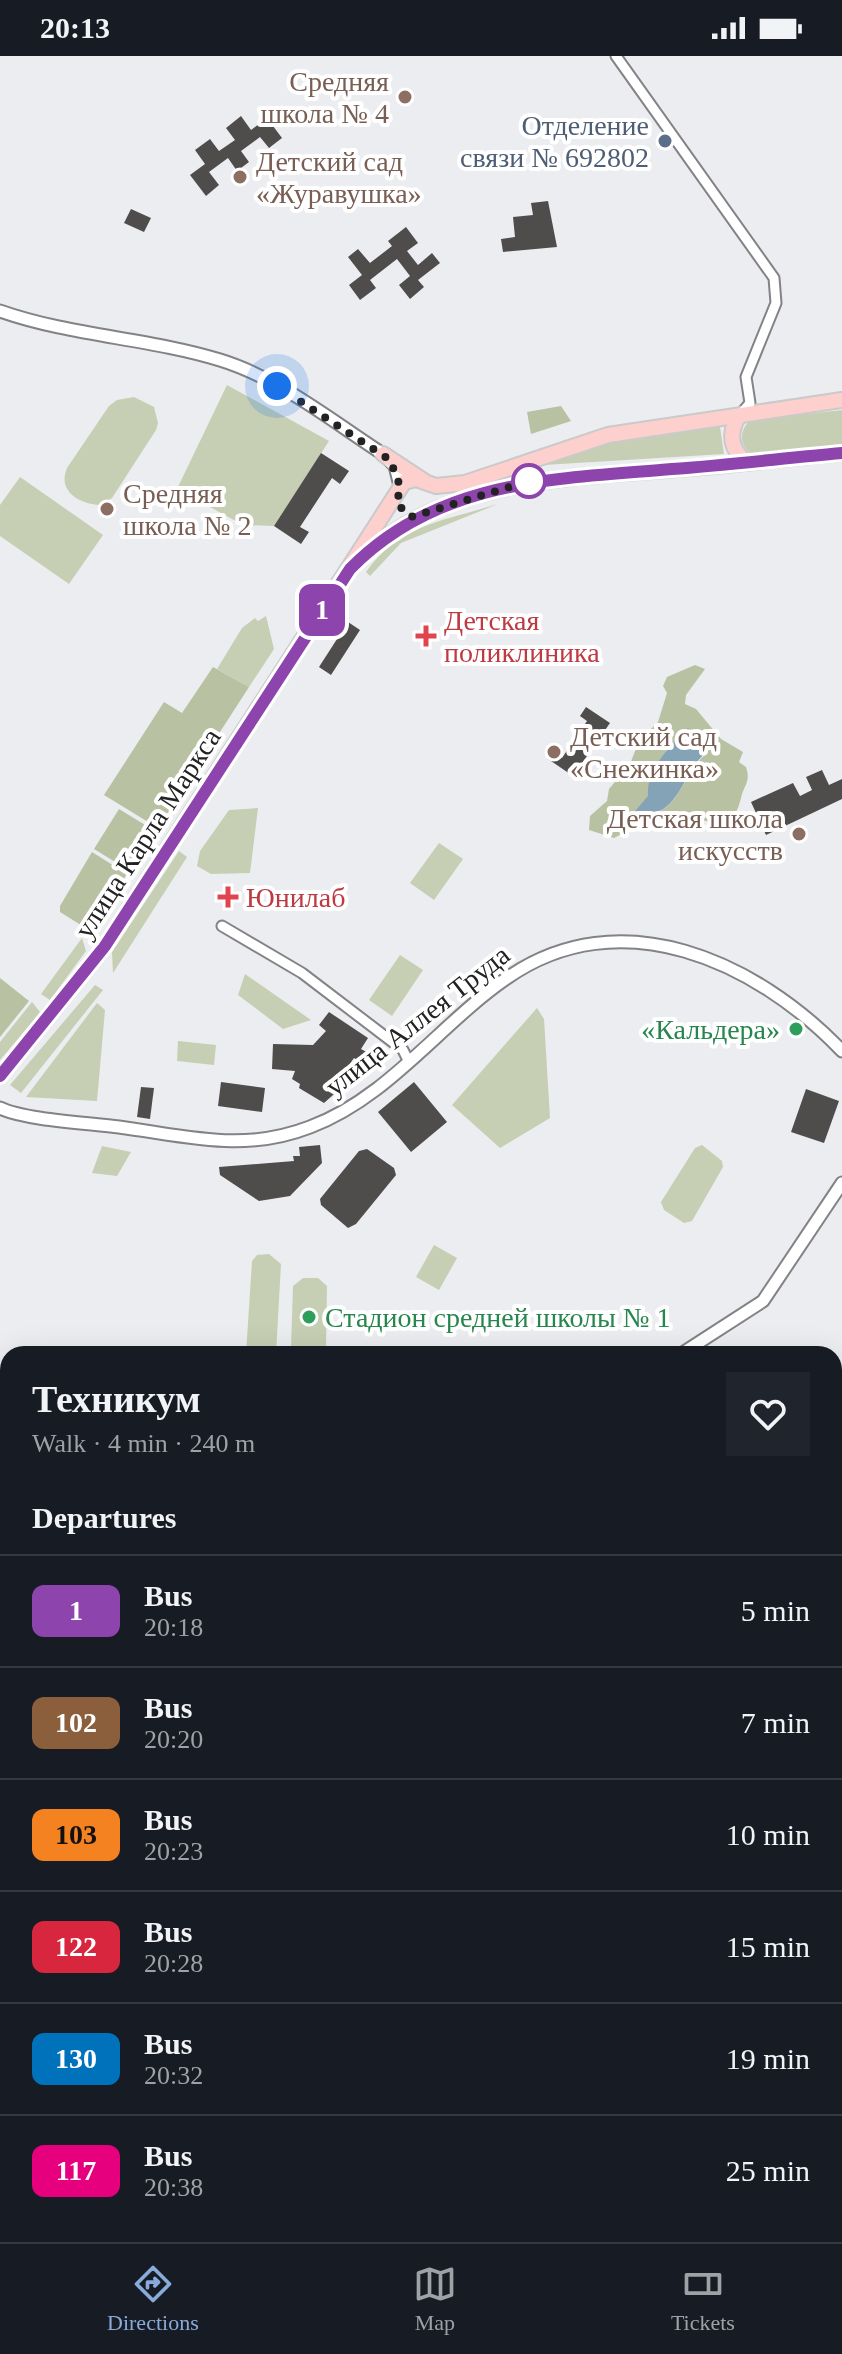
<!DOCTYPE html>
<meta charset="utf-8">
<style>
:root{--surface:#171b24;--page:#20242c;--text:#f1f3f6;--muted:#9ea1a6;--line:#363941;--accent:#89abdc}
body{margin:0;font-family:"Times New Roman",serif;background:var(--page);color:var(--text);height:100vh;display:flex;flex-direction:column;font-size:30px;white-space:nowrap}
*{box-sizing:border-box;margin:0}
p{font-size:26px;color:var(--muted)}
.icon{flex:none;width:44px;height:44px;fill:none;stroke:currentColor;stroke-width:2;stroke-linecap:round;stroke-linejoin:round}
.map{position:relative;flex:1;overflow:hidden}
.details{position:absolute;left:0px;top:1290px;width:842px;height:896px;display:flex;flex-direction:column;background:var(--surface);border-radius:24px 24px 0 0;box-shadow:0 8px 32px #0002}
.details>*{flex:none}
.badge{padding:0 16px;border-radius:12px;font-size:28px;line-height:52px}
.you{position:absolute;width:40px;height:40px;margin:-20px;border:6px solid #fff;border-radius:50%;background:#1a73e8;box-shadow:0 0 0 12px #1a73e833}
.map>.badge{position:absolute;translate:-50% -50%;box-shadow:0 0 0 4px #fff}
h2{padding:0 32px;font-size:30px;line-height:72px}
.round{display:grid;place-items:center;flex:none;width:84px;height:84px;border-radius:0px;background:var(--page)}
.summary{display:flex;align-items:center;justify-content:space-between;height:136px;padding:0 32px}
h1{font-size:38px;font-weight:700;line-height:60px}
ul{padding:0;list-style:none}
li{display:flex;align-items:center;gap:24px;height:112px;padding:0 32px;border-top:2px solid var(--line)}
li div{flex:1}
li b{display:block;font-size:30px}
li em{font-style:normal}
li .badge{min-width:88px;font-weight:700;text-align:center}
.status{display:flex;justify-content:space-between;align-items:center;height:56px;padding:0 40px;background:var(--surface);direction:ltr}
.status svg{height:22px;fill:currentColor}
.menu{display:flex;justify-content:space-around;align-items:center;height:112px;border-top:2px solid var(--line);background:var(--surface);font-size:22px;color:var(--muted)}
.menu a{display:grid;justify-items:center;gap:4px}
.menu .current{color:var(--accent)}
.map>svg:first-child{display:block}
.green{fill:#c6cfb3}
.forest{fill:#b8c1a1;fill-rule:evenodd}
.water{fill:#84a3b7}
.building{fill:#4f4d4c}
.lines{fill:none;stroke-linecap:round;stroke-linejoin:round}
.minor-casing{stroke:#838386;stroke-width:13}
.tertiary-casing{stroke:#838386;stroke-width:15}
.primary-casing{stroke:#cacaca;stroke-width:18}
.minor{stroke:#fff;stroke-width:9}
.tertiary{stroke:#fff;stroke-width:11}
.primary{stroke:#fdd0cd;stroke-width:14}
.line-casing{stroke:#fff;stroke-width:18}
.line{stroke:#8e44ad;stroke-width:12}
.walk{stroke:#222223;stroke-width:8;stroke-dasharray:0 14.4}
.education-dot{fill:#8d6e63;stroke:#fff;stroke-width:3}
.service-dot{fill:#5c6f8a;stroke:#fff;stroke-width:3}
.stop-dot{fill:#fff;stroke:#8e44ad;stroke-width:4}
.health-dot{fill:#e0444e;stroke:#fff;stroke-width:3}
.leisure-dot{fill:#2e9e5b;stroke:#fff;stroke-width:3}
.labels{text-anchor:middle;stroke-width:8;stroke-linejoin:round;paint-order:stroke}
.education-label{font-size:28px;fill:#785e54;stroke:#fff;text-anchor:start}
.service-label{font-size:28px;fill:#4e5e75;stroke:#fff;text-anchor:end}
.health-label{font-size:28px;fill:#be3a42;stroke:#fff;text-anchor:start}
.street-label{font-size:28px;fill:#222223;stroke:#fff}
.leisure-label{font-size:28px;fill:#27864d;stroke:#fff;text-anchor:end}
</style>
<div class="status"><b>20:13</b><svg viewBox="0 0 49 12"><path d="M0 12V9h3v3zM5 12V6h3v6zM10 12V3h3v9zM15 12V0h3v12zM26 1h20v11H26zM47 4h2v5h-2z"/></svg></div>
<div class="map">
<svg width="842" height="2186" viewBox="0 0 842 2186">
<rect width="100%" height="100%" fill="#ecedf0"/>
<g class="green">
<polygon points="227,329 329,385 274,470 243,469 177,433"/>
<path d="M134,341l20,10 4,16 -2,7 -44,68 -12,7c-21,-1 -43,-14 -33,-37l42,-62 8,-6z"/>
<path d="M842,354v36l-90,9c-12,-9 -14,-23 -2,-35z"/>
<polygon points="719,364 724,398 544,409 543,404 605,382"/>
<polygon points="20,421 103,479 69,528 0,480 0,449"/>
<path d="M498,448l-97,39 -31,33 -4,-4c34,-48 78,-51 132,-68z"/>
<polygon points="266,560 274,593 249,631 217,613 242,572 255,562 258,565"/>
<polygon points="258,752 250,817 211,818 197,810 200,795 229,754"/>
<polygon points="439,787 463,803 434,844 410,827"/>
<polygon points="179,795 187,801 113,917 112,896"/>
<polygon points="82,882 86,895 50,944 41,938"/>
<polygon points="400,899 423,914 392,960 369,944"/>
<polygon points="245,918 311,964 283,973 238,939"/>
<polygon points="95,929 103,934 21,1037 10,1029"/>
<polygon points="32,946 40,956 38,959 0,1004 0,986"/>
<polygon points="97,947 105,954 97,1045 26,1041"/>
<polygon points="537,952 544,963 550,1062 500,1092 452,1049"/>
<polygon points="178,985 216,989 214,1009 177,1005"/>
<polygon points="702,1089 722,1105 723,1111 692,1165 684,1167 664,1154 661,1146 695,1092"/>
<polygon points="102,1090 131,1096 117,1120 92,1117"/>
<polygon points="434,1189 457,1202 439,1234 416,1221"/>
<polygon points="269,1198 281,1208 276,1298 246,1298 252,1205 257,1199"/>
<polygon points="303,1222 318,1222 327,1230 326,1291 321,1298 297,1298 291,1292 293,1230"/>
</g>
<g class="forest">
<polygon points="561,350 571,365 531,378 527,356"/>
<path d="M695,609l10,4 -19,26 -1,9 11,5 25,30 22,13 -4,10 7,5c5,15 -2,18 -5,31 -11,44 -32,20 -61,15l-13,13 -27,-2 -26,14 -25,-8 1,-14 17,-15 2,-12 21,-25 9,-23 19,-19 9,-29 -4,-7 4,-9zM688,673l15,13 3,12c-24,19 -30,72 -71,57l14,-15c0,-28 19,-50 39,-67z"/>
<polygon points="213,611 249,631 158,772 104,739 164,646 182,657"/>
<polygon points="119,753 155,775 130,815 94,793"/>
<polygon points="92,796 127,818 93,871 84,871 60,856 60,850"/>
<polygon points="0,922 29,945 0,981"/>
<polygon points="650,2178 806,2178 819,2186 672,2186"/>
</g>
<path class="water" d="M688,672l19,18c-2,10 -8,12 -14,21 -13,22 -25,56 -58,44l13,-15c-2,-27 22,-50 40,-68z"/>
<g class="building">
<polygon points="241,60 251,74 267,62 282,82 269,92 260,81 241,95 249,106 237,115 228,102 209,116 219,129 206,140 190,119 205,108 195,94 210,83 219,95 235,84 226,72"/>
<polygon points="548,145 557,191 503,196 501,183 515,181 513,161 533,159 531,147"/>
<polygon points="131,153 151,162 144,176 124,167"/>
<polygon points="406,171 418,187 407,195 418,209 432,197 440,207 418,224 424,231 410,243 399,229 410,220 397,203 370,224 376,232 360,244 349,229 362,219 348,201 358,193 370,207 392,190 388,185"/>
<polygon points="321,397 349,415 340,428 332,422 300,471 309,476 301,488 274,470"/>
<polygon points="348,566 360,574 331,619 319,611"/>
<polygon points="586,651 610,667 573,720 548,703 553,695 562,702 587,665 580,660"/>
<polygon points="822,714 829,729 842,723 842,743 766,779 751,746 793,727 800,740 812,734 806,721"/>
<polygon points="329,956 368,982 361,993 370,998 364,1008 354,1002 344,1016 351,1023 324,1047 299,1032 300,1028 292,1023 295,1015 272,1013 273,988 313,989 326,975 319,969"/>
<polygon points="221,1026 265,1032 262,1056 218,1050"/>
<polygon points="414,1026 447,1066 411,1096 378,1056"/>
<polygon points="141,1031 154,1032 150,1063 137,1061"/>
<polygon points="806,1033 839,1045 824,1087 791,1076"/>
<polygon points="320,1089 322,1107 290,1140 259,1145 220,1119 219,1111 294,1105 293,1100 300,1100 299,1091"/>
<polygon points="367,1093 394,1112 396,1119 356,1168 348,1172 321,1149 320,1143 359,1095"/>
</g>
<g class="lines">
<g class="minor-casing">
<g id="minor">
<polyline points="616,0 774,222 776,247 746,321 750,347 740,359"/>
<polyline points="222,870 302,917 403,994 409,1006"/>
<polyline points="834,1444 842,1452"/>
<polyline points="834,2125 842,2113"/>
<polyline points="637,2178 653,2186"/>
</g>
</g>
<g class="tertiary-casing">
<g id="tertiary">
<path d="M0,255c71,25 148,27 220,49 59,18 112,61 163,94l12,12 5,20"/>
<path d="M0,1052c25,12 89,15 119,19 68,9 124,26 191,0 78,-29 130,-103 197,-149 113,-79 249,-17 335,73"/>
<polyline points="681,1298 763,1245 842,1127"/>
<polyline points="0,1634 8,1636"/>
<polyline points="834,1956 842,1962"/>
</g>
</g>
<g class="primary-casing">
<g id="primary">
<path d="M739,360c-12,18 -8,34 8,47"/>
<polyline points="383,398 424,425"/>
<path d="M364,499c85,-77 206,-77 313,-86 55,-4 110,-11 165,-16"/>
<polyline points="0,1020 105,890 404,426 416,423 436,430 465,427 608,379 842,344"/>
</g>
</g>
<use href="#minor" class="minor"/>
<use href="#tertiary" class="tertiary"/>
<use href="#primary" class="primary"/>
</g>
<g class="lines">
<g class="line-casing">
<path id="line" d="M0,1020l105,-130 245,-377c88,-90 205,-90 322,-100 57,-4 113,-11 170,-16"/>
</g>
<use href="#line" class="line"/>
<polyline class="walk" points="277,330 390,404 400,430 397,448 411,461 529,425"/>
</g>
<g class="education-dot">
<circle cx="405" cy="41" r="8"/>
<circle cx="240" cy="121" r="8"/>
<circle cx="107" cy="453" r="8"/>
<circle cx="554" cy="696" r="8"/>
<circle cx="799" cy="778" r="8"/>
</g>
<circle class="service-dot" cx="665" cy="85" r="8"/>
<circle class="stop-dot" cx="529" cy="425" r="16"/>
<g class="health-dot">
<path d="M422 568h8v8h8v8h-8v8h-8v-8h-8v-8h8z"/>
<path d="M224 829h8v8h8v8h-8v8h-8v-8h-8v-8h8z"/>
</g>
<g class="leisure-dot">
<circle cx="796" cy="973" r="8"/>
<circle cx="309" cy="1261" r="8"/>
</g>
<g class="labels">
<g class="education-label">
<text x="389" y="35" text-anchor="end">Средняя<tspan x="389" dy="32">школа № 4</tspan></text>
<text x="256" y="115">Детский сад<tspan x="256" dy="32">«Журавушка»</tspan></text>
<text x="123" y="447">Средняя<tspan x="123" dy="32">школа № 2</tspan></text>
<text x="570" y="690">Детский сад<tspan x="570" dy="32">«Снежинка»</tspan></text>
<text x="783" y="772" text-anchor="end">Детская школа<tspan x="783" dy="32">искусств</tspan></text>
</g>
<g class="service-label">
<text x="649" y="79">Отделение<tspan x="649" dy="32">связи № 692802</tspan></text>
</g>
<g class="health-label">
<text x="444" y="574">Детская<tspan x="444" dy="32">поликлиника</tspan></text>
<text x="246" y="851">Юнилаб</text>
</g>
<g class="street-label">
<text transform="translate(147 777) rotate(-57)" y="10">улица Карла Маркса</text>
<text transform="translate(417 964) rotate(-38)" y="10">улица Аллея Труда</text>
</g>
<g class="leisure-label">
<text x="780" y="983">«Кальдера»</text>
<text x="325" y="1271" text-anchor="start">Стадион средней школы № 1</text>
</g>
</g>
</svg>
<div class="you" style="left:277px;top:330px"></div>
<b class="badge" style="left:322px;top:554px;background:#8e44ad;color:#fff">1</b>
<section class="details">
<div class="summary"><div><h1>Техникум</h1><p>Walk · 4 min · 240 m</p></div><a class="round"><svg class="icon" aria-label="heart" viewBox="0 0 24 24"><path d="M12 20l-8-8c-3-5 5-10 8-4 3-6 11-1 8 4z"/></svg></a></div>
<h2>Departures</h2>
<ul>
<li><span class="badge" style="background:#8e44ad;color:#fff">1</span><div><b>Bus</b><p>20:18</p></div><em>5 min</em></li>
<li><span class="badge" style="background:#8b5e3c;color:#fff">102</span><div><b>Bus</b><p>20:20</p></div><em>7 min</em></li>
<li><span class="badge" style="background:#f58220;color:#111">103</span><div><b>Bus</b><p>20:23</p></div><em>10 min</em></li>
<li><span class="badge" style="background:#d7263d;color:#fff">122</span><div><b>Bus</b><p>20:28</p></div><em>15 min</em></li>
<li><span class="badge" style="background:#0072bc;color:#fff">130</span><div><b>Bus</b><p>20:32</p></div><em>19 min</em></li>
<li><span class="badge" style="background:#e6007e;color:#fff">117</span><div><b>Bus</b><p>20:38</p></div><em>25 min</em></li>
</ul>
</section>
</div>
<nav class="menu">
<a class="current"><svg class="icon" aria-label="directions" viewBox="0 0 24 24"><path d="M12 3l9 9-9 9-9-9zM9 14v-3h6M13 9l2 2-2 2"/></svg>Directions</a>
<a><svg class="icon" aria-label="map" viewBox="0 0 24 24"><path d="M3 6l6-2 6 2 6-2v14l-6 2-6-2-6 2zM9 4v14M15 6v14"/></svg>Map</a>
<a><svg class="icon" aria-label="tickets" viewBox="0 0 24 24"><path d="M3 7h18v10H3zM15 7v10"/></svg>Tickets</a>
</nav>
